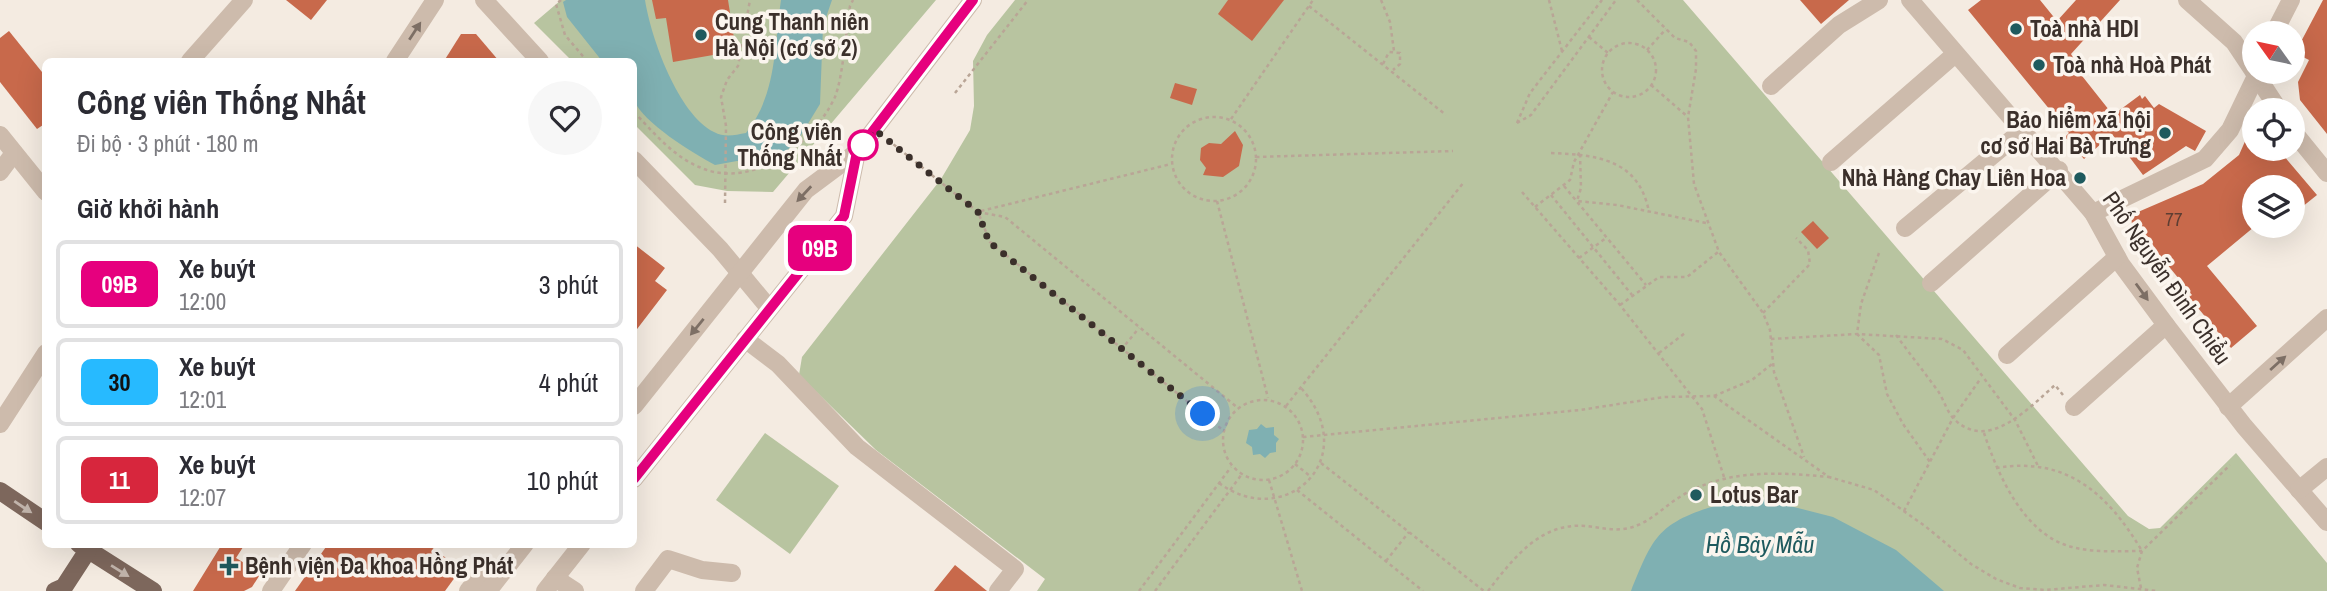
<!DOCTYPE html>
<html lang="vi">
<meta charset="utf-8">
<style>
:root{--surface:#fff;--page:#f7f7f7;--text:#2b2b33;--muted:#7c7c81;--line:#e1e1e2}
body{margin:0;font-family:"Archivo Narrow",sans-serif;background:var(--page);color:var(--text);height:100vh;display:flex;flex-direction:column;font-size:26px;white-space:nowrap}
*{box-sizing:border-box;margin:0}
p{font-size:23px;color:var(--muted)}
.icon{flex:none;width:38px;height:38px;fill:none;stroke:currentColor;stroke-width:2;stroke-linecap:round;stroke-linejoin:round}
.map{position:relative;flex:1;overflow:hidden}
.panel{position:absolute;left:42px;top:58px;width:595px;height:490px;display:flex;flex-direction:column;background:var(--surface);border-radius:10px;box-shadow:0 7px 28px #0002}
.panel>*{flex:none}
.badge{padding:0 14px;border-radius:10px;font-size:24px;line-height:46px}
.needle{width:46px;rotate:303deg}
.controls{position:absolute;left:2242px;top:21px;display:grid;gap:14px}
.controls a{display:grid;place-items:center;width:63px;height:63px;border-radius:50%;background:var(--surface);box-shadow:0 7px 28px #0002;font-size:35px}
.you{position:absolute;width:35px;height:35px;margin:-18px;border:5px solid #fff;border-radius:50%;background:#1a73e8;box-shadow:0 0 0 10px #1a73e833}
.map>.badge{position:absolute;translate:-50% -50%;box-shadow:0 0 0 4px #fff}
h2{padding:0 35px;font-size:26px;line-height:63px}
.round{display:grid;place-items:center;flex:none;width:74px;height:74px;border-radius:37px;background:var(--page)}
.headline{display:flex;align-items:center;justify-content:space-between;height:119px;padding:0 35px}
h1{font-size:33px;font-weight:700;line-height:52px}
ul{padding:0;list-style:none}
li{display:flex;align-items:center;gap:21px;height:88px;margin:0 14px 10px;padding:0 21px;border:4px solid var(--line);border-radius:10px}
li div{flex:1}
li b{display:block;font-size:26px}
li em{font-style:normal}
li .badge{min-width:77px;font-weight:700;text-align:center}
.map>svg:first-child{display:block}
.green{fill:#b8c4a0}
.water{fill:#7fb0b2}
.building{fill:#c8694b}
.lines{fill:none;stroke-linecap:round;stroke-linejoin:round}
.path{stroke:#b9a596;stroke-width:2.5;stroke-dasharray:3.5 3.5;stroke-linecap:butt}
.minor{stroke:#cdbbac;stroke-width:18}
.major{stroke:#7d675c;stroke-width:18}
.oneway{fill:#7d6f65}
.oneway2{fill:#c2b5ac}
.line-casing{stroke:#fff;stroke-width:16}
.line{stroke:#e6007e;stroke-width:10}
.walk{stroke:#3b302b;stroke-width:7;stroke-dasharray:0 12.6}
.poi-dot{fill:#1f5a5e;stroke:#fbf5ee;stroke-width:2.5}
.stop-dot{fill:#fff;stroke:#e6007e;stroke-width:3.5}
.labels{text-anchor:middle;stroke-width:7;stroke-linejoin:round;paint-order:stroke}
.number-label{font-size:19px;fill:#5e3e33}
.poi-label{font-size:23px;font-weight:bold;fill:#3b302b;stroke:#fbf5ee;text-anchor:start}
.stop-label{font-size:23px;font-weight:bold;fill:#3b302b;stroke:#fbf5ee;text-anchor:end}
.street-label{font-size:23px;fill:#3b302b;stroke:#fbf5ee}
.water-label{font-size:24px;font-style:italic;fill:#1f5a5e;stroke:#fbf5ee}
</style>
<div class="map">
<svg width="2327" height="591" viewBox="0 0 2327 591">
<rect width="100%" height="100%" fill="#f4ebe1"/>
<g class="green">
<polygon points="561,0 936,0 773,192 727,191 695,185 634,124 634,61 572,61 534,23"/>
<polygon points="1015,0 1683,0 2128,516 2149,529 2160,528 2236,453 2327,563 2327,591 1037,591 1045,579 876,450 799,375 802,357 941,179 970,130 974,106 973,61 987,35"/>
<polygon points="765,433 839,486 790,554 716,500"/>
</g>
<g class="water">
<path d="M566,0h79c6,38 33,114 69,132 11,6 21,3 32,1 31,-39 28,-85 35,-133h51l-9,26 -3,78 -22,36 -13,12 -25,11 -23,-2 -22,4c-22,-12 -72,-42 -81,-65 -4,-10 0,-28 0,-39h-32l-35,-44 -4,-15z"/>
<polygon points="1261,424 1266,428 1274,427 1274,435 1279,439 1276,443 1276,452 1270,453 1265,458 1260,454 1253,455 1252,447 1246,443 1249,430 1257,429"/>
<path d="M1755,497l78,20 63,33 48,41h-313c20,-48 24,-66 77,-83 16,-5 30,-9 47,-11z"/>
</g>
<g class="building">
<polygon points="286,0 327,0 311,20"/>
<polygon points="652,0 728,0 736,51 673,62 666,18 656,19"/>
<polygon points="1228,0 1284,0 1252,41 1218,14"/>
<polygon points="1800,0 1849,0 1821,24"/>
<polygon points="1981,0 2040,0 2057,21 2076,0 2120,0 2071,54 2074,59 2071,62 2113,115 2140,95 2142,99 2145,96 2154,108 2159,104 2206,131 2195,151 2186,146 2143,175 2112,134 2084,159 2065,137 2069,133 1968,10"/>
<polygon points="2323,0 2327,0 2327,134 2300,100 2298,82 2309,60 2295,53"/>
<polygon points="9,31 46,77 46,123 37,129 0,82 0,38"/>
<polygon points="461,34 476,34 499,61 444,61"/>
<polygon points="1175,83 1197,89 1192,105 1170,98"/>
<polygon points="2254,121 2254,149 2278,149 2317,195 2292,215 2292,187 2254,187 2254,227 2207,266 2257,326 2231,348 2189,297 2192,295 2145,237 2134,245 2131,215 2203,184 2239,155"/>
<polygon points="1235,131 1243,145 1239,166 1223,177 1203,175 1206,168 1200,160 1201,148 1209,143 1221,144"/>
<polygon points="1813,221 1829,238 1817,249 1801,232"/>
<polygon points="634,244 665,268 655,281 667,290 634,333"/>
<polygon points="222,544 245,544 236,558 261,573 252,587 244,591 193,591"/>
<polygon points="328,544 427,544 461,569 445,591 295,591"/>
<polygon points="955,565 987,591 934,591"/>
</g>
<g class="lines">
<g class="path">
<polyline points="561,0 556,4 565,35 587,61"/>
<polyline points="1381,0 1390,22 1394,51"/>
<polyline points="1549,0 1562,51"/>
<polyline points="1637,0 1675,38 1689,42 1696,51 1696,69 1688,117 1694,184 1719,252 1763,313 1770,330 1774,372 1804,457"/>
<polyline points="1309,6 1446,115"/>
<polyline points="1589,37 1608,53"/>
<circle cx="1629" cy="70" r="27"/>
<polyline points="1647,50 1666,29"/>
<polyline points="1383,64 1389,52 1400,53 1400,64 1393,70"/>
<polyline points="1651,85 1688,117"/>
<polyline points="955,93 1028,0"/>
<path d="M634,112c19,20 39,44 65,55 53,24 114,-23 136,-70 8,-20 11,-67 15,-91l3,-6"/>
<circle cx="1214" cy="159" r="42"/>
<polyline points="1231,119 1313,0"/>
<polyline points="1517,123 1531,115 1616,0"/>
<polyline points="1517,123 1530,93 1602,0"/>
<polyline points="888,140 978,212 990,242 1224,431"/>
<path d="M1551,153c46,2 88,6 98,59"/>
<polyline points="1580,154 1581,188 1577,201 1617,205 1706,223"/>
<polyline points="1256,157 1453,151"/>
<polyline points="1564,186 1646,285"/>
<polyline points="1522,192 1620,305 1702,409 1724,477"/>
<polyline points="1551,195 1632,295"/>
<polyline points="1217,201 1268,398"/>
<polyline points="725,203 726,126 721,97 727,80 738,66 750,0"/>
<polyline points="1535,207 1570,180 1574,162 1613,92"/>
<polyline points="981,211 1171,164"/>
<polyline points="978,212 1005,217 1238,408"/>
<polyline points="1879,253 1861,304 1857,334 1879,355 1887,394 1903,424 1930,462"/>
<polyline points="1579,258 1606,238"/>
<polyline points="1620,305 1659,277 1687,277 1718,252"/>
<polyline points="1763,313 1810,264 1808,250 1796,238"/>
<path d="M1896,335c14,19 28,37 42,56 6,9 9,21 16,28 34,34 76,-12 101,-34l8,10"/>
<polyline points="1771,339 1857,334 1942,339 1963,350 2015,420 2038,466"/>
<polyline points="1121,350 1139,328"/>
<polyline points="1659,353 1685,333"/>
<polyline points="1714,396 1752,380 1772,364"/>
<circle cx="1263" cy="440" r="40"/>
<polyline points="1286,406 1464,182"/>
<path d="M1984,433c14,42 40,102 88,114 22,6 48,4 70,4"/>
<polyline points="1303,437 1580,410 1664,397 1714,396 1829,477 1874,490 1925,526 1971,564 1996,579 2020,588 2045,590 2104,585 2157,591"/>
<polyline points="1321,463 1484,591"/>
<polyline points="1295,464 1310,476"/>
<path d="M1996,468c71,-12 112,26 146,83"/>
<polyline points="1269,480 1302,591"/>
<path d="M1219,483c66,49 145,-25 82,-95"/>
<polyline points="1297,490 1423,591"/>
<polyline points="1904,511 1953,418 1981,378"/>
<polyline points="1386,561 1409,532"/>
<polyline points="2141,588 2137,568 2142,551 2230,465"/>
<polyline points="1139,591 1231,467"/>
<polyline points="1155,591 1242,474"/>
<path d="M1488,591c25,-32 52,-69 98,-65 17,2 35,7 52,-1 17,-7 29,-21 45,-30 45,-26 95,-23 146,-18"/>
</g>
<g class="minor">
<polyline points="484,0 540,61"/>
<polyline points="1910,0 2093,213 2121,264 2166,325 2244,426 2327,522"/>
<polyline points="2187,0 2234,42 2254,72"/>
<polyline points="2274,33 2291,0"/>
<polyline points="190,61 244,0"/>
<polyline points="395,61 435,0"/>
<polyline points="2254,72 2279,110"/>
<polyline points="1771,86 1839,25 1879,0"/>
<polyline points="2292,130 2327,173"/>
<polyline points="0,135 46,192"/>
<polyline points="634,160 720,249 769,308"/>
<polyline points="1831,162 1954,55"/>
<polyline points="0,172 14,153"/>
<polyline points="2093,213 2205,159 2230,130 2258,72"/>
<polyline points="1905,228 2023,130"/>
<polyline points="1931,283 2059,170"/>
<polyline points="745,339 778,364 857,447 1015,569 998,591"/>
<polyline points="2007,355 2117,257"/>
<polyline points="634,406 806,190 857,152 973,0"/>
<polyline points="2074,407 2166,325"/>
<polyline points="2228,407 2327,318"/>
<polyline points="0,424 46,353"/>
<polyline points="634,479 844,216 857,152"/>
<polyline points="2299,490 2327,467"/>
<polyline points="555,578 575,591"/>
<polyline points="271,591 303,544"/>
<polyline points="468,591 478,578 490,588"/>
<polyline points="488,591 525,544"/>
<polyline points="545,591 582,544"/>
<polyline points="644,591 668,559 702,570 732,573"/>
</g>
<g class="major">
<polyline points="0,491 46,522"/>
<polyline points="79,544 153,591"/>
<polyline points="55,591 64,587 88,550"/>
</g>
</g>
<defs><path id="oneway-solid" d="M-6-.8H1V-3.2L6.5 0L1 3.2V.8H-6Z" transform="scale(1.75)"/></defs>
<g class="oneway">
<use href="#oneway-solid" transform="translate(415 31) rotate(-57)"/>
<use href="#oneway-solid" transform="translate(804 194) rotate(133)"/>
<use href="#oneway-solid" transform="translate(2142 292) rotate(54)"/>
<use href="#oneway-solid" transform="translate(697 327) rotate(129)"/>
<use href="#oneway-solid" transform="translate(2278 363) rotate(-42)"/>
</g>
<g class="oneway2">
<use href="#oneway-solid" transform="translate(23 507) rotate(34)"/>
<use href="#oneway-solid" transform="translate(120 571) rotate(32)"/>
</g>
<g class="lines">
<g class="line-casing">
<polyline id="line" points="634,479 844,216 857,152 973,0"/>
</g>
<use href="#line" class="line"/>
<polyline class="walk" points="863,145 875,130 978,212 989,242 1203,414"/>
</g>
<g class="poi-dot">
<circle cx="2016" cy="29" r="7"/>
<circle cx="701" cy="35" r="7"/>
<circle cx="2039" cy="65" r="7"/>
<circle cx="2165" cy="133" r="7"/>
<circle cx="2080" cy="178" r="7"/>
<circle cx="1696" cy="495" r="7"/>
<path d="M225.5 555.5h7v7h7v7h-7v7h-7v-7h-7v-7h7z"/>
</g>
<circle class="stop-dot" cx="863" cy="145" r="14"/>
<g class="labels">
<g class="number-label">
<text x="2174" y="226">77</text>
</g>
<g class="poi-label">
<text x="715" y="30">Cung Thanh niên<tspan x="715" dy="26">Hà Nội (cơ sở 2)</tspan></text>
<text x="2030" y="37">Toà nhà HDI</text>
<text x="2053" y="73">Toà nhà Hoà Phát</text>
<text x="2151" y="128" text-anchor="end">Bảo hiểm xã hội<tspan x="2151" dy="26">cơ sở Hai Bà Trưng</tspan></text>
<text x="2066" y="186" text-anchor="end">Nhà Hàng Chay Liên Hoa</text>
<text x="1710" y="503">Lotus Bar</text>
<text x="245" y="574">Bệnh viện Đa khoa Hồng Phát</text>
</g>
<g class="stop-label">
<text x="842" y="140">Công viên<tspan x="842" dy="26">Thống Nhất</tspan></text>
</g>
<g class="street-label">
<text transform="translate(2167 278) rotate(55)" y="8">Phố Nguyễn Đình Chiểu</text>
</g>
<g class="water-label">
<text x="1760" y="553">Hồ Bảy Mẫu</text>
</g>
</g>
</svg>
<div class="controls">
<a><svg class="needle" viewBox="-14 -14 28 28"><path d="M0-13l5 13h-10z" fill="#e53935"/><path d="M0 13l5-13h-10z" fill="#7c7c81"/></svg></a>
<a><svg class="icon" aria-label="locate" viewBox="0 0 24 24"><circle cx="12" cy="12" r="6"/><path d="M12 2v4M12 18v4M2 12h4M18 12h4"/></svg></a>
<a><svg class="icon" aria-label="layers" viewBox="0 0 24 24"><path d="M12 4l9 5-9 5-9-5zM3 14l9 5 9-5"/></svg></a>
</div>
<div class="you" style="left:1203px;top:414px"></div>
<b class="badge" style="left:820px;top:248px;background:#e6007e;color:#fff">09B</b>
<section class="panel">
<div class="headline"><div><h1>Công viên Thống Nhất</h1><p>Đi bộ · 3 phút · 180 m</p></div><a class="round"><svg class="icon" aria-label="heart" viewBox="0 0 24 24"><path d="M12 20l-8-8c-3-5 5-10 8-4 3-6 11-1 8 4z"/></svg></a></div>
<h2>Giờ khởi hành</h2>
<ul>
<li><span class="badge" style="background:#e6007e;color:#fff">09B</span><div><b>Xe buýt</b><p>12:00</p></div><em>3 phút</em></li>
<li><span class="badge" style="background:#27baff;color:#111">30</span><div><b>Xe buýt</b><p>12:01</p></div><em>4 phút</em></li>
<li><span class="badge" style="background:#d7263d;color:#fff">11</span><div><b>Xe buýt</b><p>12:07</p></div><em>10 phút</em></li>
</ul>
</section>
</div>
